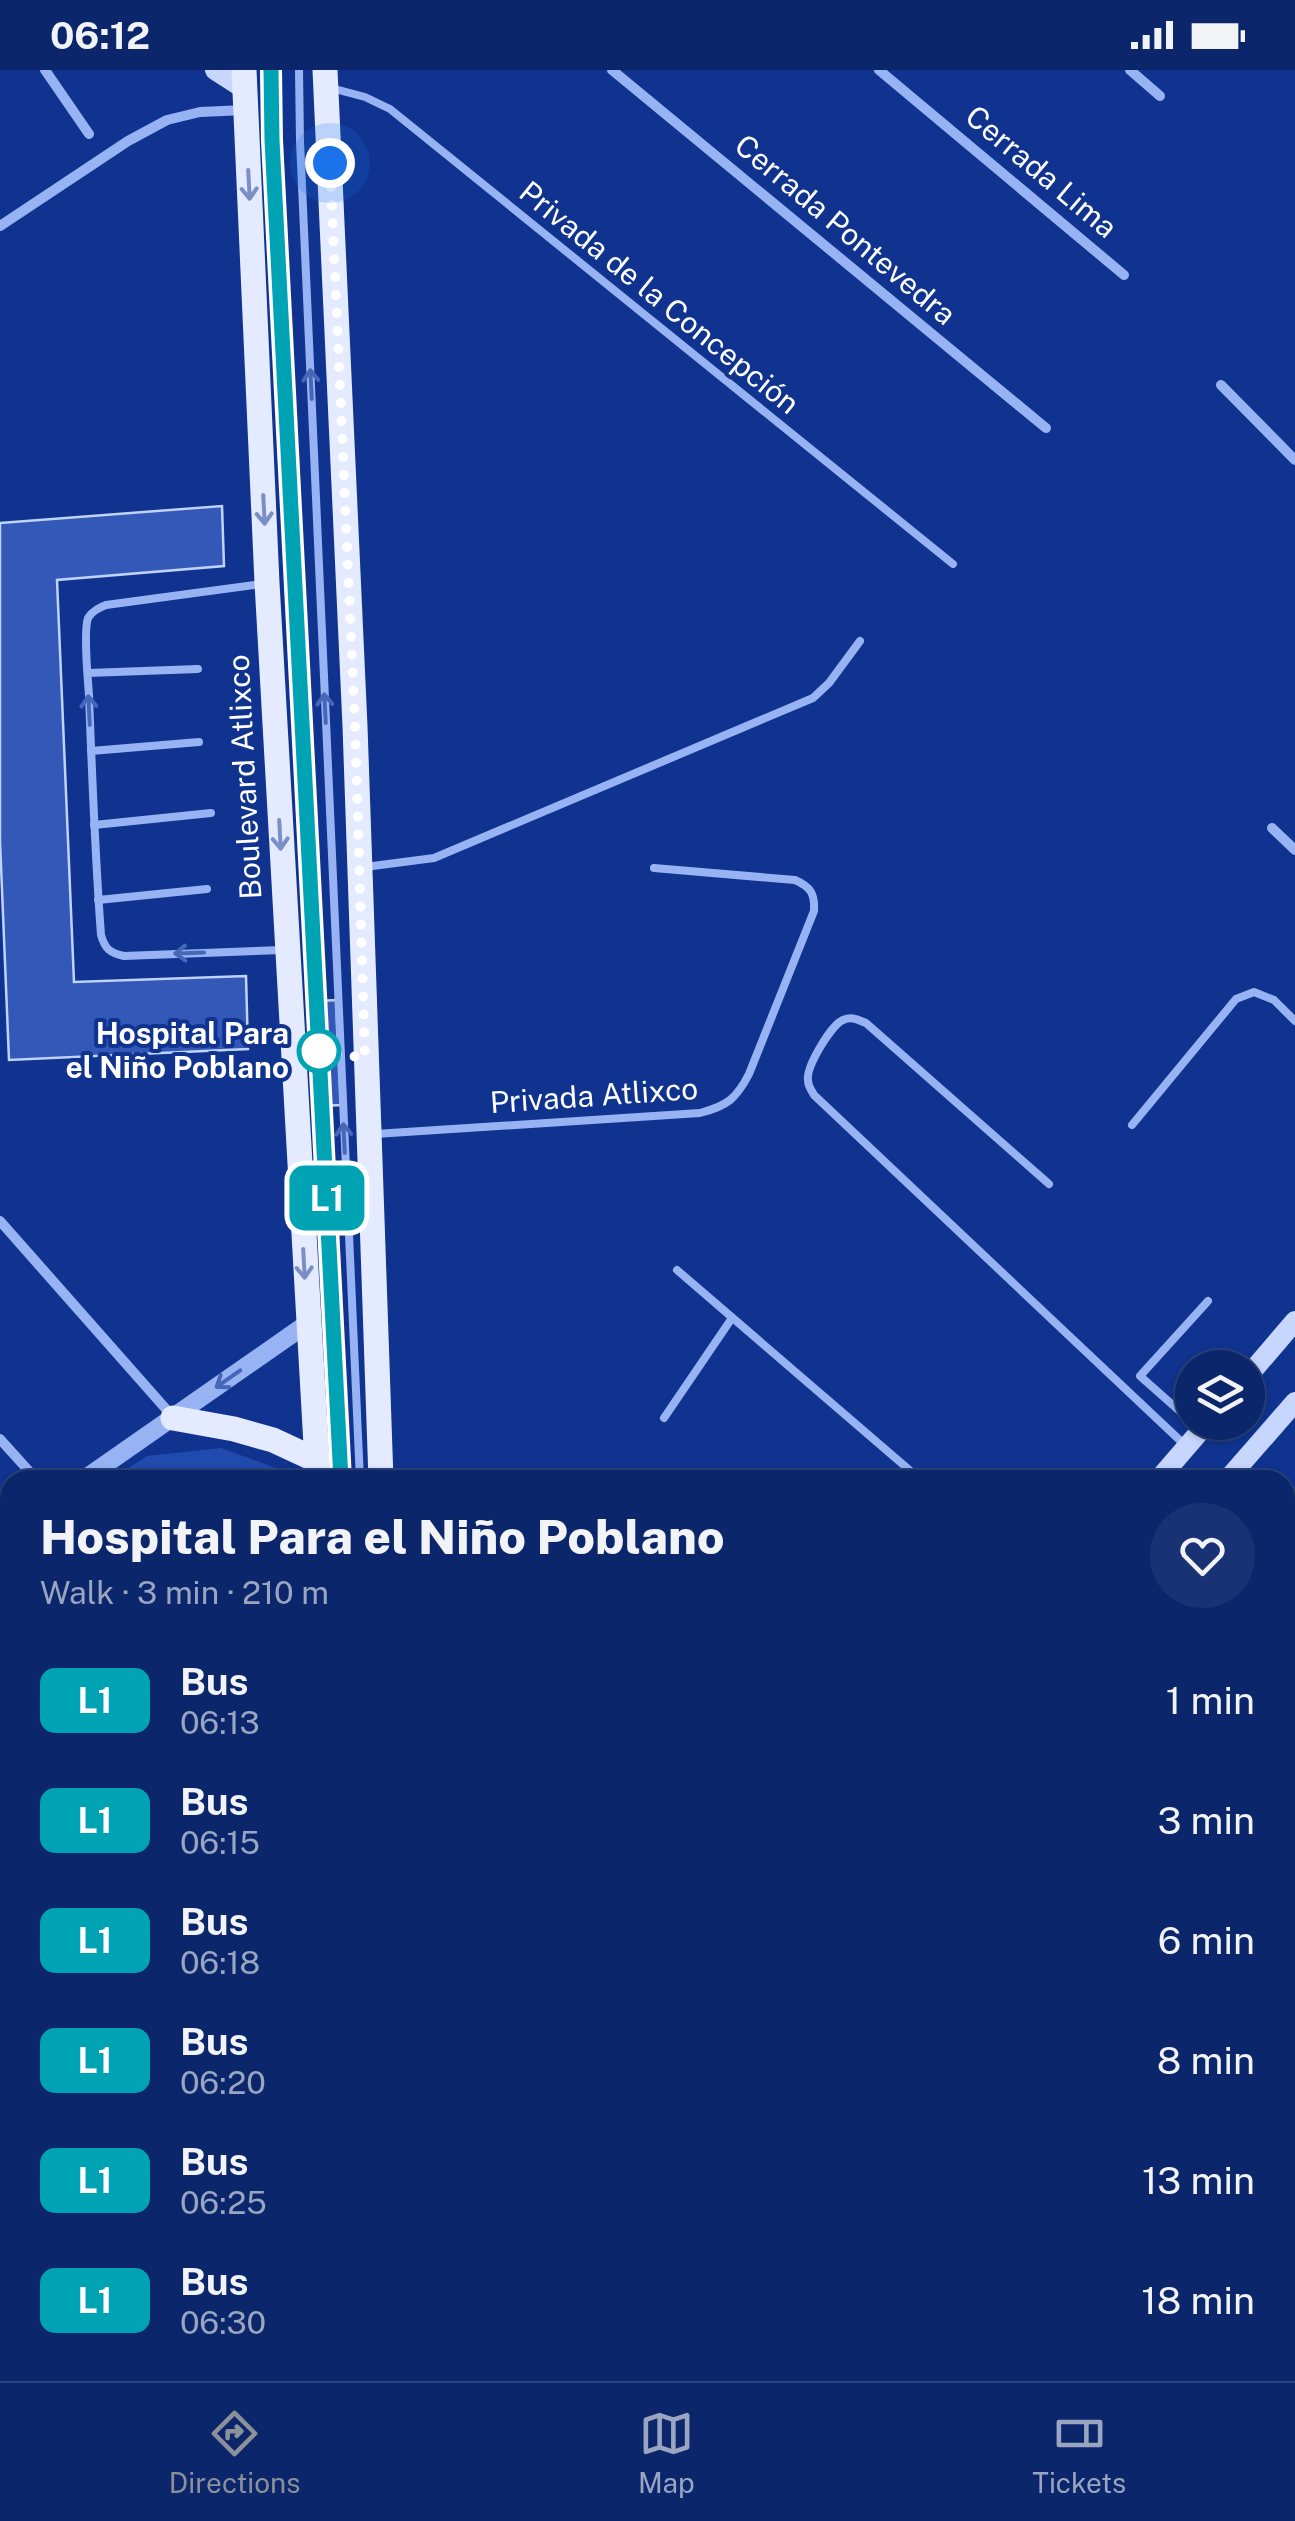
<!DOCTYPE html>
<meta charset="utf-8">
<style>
:root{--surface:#0b266b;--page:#193273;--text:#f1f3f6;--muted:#9aa5c1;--line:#2b437e;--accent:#8c9099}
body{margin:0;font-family:"Public Sans",sans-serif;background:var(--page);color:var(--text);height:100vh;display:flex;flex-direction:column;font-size:38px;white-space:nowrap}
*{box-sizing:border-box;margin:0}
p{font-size:32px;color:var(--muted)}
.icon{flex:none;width:55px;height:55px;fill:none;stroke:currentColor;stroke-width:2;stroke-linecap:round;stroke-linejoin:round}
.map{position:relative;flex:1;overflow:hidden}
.panel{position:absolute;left:0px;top:1400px;width:1295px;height:912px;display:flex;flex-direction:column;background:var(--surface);border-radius:30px 30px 0 0;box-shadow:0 2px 8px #0004,0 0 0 2px var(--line)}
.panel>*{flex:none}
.badge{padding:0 20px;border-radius:15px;font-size:35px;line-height:65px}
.fabs{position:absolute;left:1175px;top:1280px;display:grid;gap:20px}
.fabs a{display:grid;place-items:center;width:90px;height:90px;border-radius:50%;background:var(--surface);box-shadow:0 2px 8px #0004,0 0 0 2px var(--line);font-size:50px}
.you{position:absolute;width:50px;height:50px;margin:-25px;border:8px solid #fff;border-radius:50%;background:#1a73e8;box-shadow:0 0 0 15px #1a73e833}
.map>.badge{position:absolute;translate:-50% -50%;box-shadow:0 0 0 5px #fff}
.round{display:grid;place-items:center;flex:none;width:105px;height:105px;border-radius:52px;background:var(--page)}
.headline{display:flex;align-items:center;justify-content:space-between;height:170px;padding:0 40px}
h1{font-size:48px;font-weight:800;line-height:75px}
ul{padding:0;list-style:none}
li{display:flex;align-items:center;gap:30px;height:120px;padding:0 40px}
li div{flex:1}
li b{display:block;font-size:38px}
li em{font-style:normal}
li .badge{min-width:110px;font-weight:700;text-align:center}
.status{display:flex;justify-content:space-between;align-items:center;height:70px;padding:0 50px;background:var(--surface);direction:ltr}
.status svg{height:28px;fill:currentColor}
.tab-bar{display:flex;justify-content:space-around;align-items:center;height:140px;border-top:2px solid var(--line);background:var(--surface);font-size:28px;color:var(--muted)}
.tab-bar a{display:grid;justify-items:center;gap:5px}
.tab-bar .active{color:var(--accent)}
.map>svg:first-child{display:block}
.green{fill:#214aae}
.building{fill:#3458b7;stroke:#c0d2fe;stroke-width:2.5}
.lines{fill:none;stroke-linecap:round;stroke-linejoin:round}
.path{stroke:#98b3f3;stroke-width:5;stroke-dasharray:5 8;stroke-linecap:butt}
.service{stroke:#98b3f3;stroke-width:8}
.minor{stroke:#98b3f3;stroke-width:10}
.tertiary{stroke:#98b3f3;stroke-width:18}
.secondary{stroke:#c7d6fd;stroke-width:20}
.primary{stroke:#e4eaff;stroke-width:25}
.oneway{stroke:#7a8ec7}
.oneway2{stroke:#4666b7}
.line-casing{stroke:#fff;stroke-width:22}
.line{stroke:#00a3b4;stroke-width:15}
.walk{stroke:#fff;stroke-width:10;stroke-dasharray:0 18}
.stop-dot{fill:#fff;stroke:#00a3b4;stroke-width:5}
.labels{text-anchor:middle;stroke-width:8;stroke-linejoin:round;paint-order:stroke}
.street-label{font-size:30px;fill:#fff;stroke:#0f338f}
.stop-label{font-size:30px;font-weight:bold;fill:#fff;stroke:#0f338f;text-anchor:end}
</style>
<div class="status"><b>06:12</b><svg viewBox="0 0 49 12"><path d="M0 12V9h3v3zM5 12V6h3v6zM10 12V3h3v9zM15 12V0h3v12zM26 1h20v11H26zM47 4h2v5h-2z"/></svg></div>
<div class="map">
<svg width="1295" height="2311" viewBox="0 0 1295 2311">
<rect width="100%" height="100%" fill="#0f338f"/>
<g class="green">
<polygon points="221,1378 281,1400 281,1410 110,1410 147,1386"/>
<polygon points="10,1477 10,1832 0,1829 0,1484"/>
</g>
<g class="building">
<polygon points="222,436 224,496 57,510 74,912 246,906 248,979 9,990 0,771 0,453"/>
<polygon points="336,930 341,1035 323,1036 319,931"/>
</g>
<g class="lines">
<polyline class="path" points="532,2311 534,2302"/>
<g class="service">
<polyline points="271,0 272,70 341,1410"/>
<polyline points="299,0 300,71 360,1410"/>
<polyline points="331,18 365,27 390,39 953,494"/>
<path d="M262,514l-156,21c-7,3 -14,6 -18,13 -5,14 0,61 1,78 3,80 6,159 12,239 4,14 9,18 23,21l158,-6"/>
<polyline points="88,603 198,599"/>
<polyline points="91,681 199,672"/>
<polyline points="94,755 211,743"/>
<polyline points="365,797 434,788 813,628 829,613 860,571"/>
<polyline points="98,830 207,819"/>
<polyline points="1132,1055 1236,929 1254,922 1274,930 1295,951"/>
<path d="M375,1064l325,-21c27,-7 36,-14 49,-39l65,-163c1,-17 -3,-24 -19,-31l-141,-12"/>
<path d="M1049,1114l-183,-161c-8,-3 -14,-7 -23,-3 -12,5 -37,47 -35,60 0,7 3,9 6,15l373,352"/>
<polyline points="677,1200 921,1410"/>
<polyline points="664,1348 732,1248"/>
<polyline points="1192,1352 1140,1306 1208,1231"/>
<polyline points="361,2302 361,2311"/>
<polyline points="382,2302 383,2311"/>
</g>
<g class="minor">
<polyline points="45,0 89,64"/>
<polyline points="612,0 1046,358"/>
<polyline points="879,0 1124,205"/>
<polyline points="1130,0 1160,26"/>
<polyline points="0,156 128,71 167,50 200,42 245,40"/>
<polyline points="1221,315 1295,390"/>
<polyline points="1272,758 1295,780"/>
<polyline points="0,1151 173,1347"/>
<polyline points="0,1369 37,1410"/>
<polyline points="1285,1441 1295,1430"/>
<polyline points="1285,1679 1295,1688"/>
<polyline points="1285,1987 1295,1996"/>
<polyline points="1285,2291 1295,2299"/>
<polyline points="261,2302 261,2311"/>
<polyline points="956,2302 966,2311"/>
</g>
<g class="tertiary">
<polyline points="83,1410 308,1253"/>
<polyline points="0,1466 10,1459"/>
</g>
<g class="secondary">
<polyline points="215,0 243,18"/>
<polyline points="1248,1306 1295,1251"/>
<polyline points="1158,1410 1208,1352"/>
<polyline points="1227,1410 1295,1332"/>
<polyline points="0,1902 10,1906"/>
<polyline points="0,1985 10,1989"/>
</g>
<g class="primary">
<polyline points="244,0 267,513 318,1410"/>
<polyline points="325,0 355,656 381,1410"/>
<polyline points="173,1348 234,1359 273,1370 316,1390"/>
<polyline points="313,2302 313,2311"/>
<polyline points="339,2302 340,2311"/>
<polyline points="407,2302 408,2311"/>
<polyline points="430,2302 430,2311"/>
<polyline points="470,2311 474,2302"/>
</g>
</g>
<defs><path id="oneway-shaft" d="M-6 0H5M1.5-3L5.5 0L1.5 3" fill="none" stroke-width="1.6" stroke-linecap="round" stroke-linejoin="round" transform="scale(2.5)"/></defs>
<g class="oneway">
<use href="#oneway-shaft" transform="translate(249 115) rotate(87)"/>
<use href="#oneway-shaft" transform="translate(264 440) rotate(87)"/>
<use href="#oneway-shaft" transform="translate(280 765) rotate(87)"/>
<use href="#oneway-shaft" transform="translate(304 1194) rotate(87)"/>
</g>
<g class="oneway2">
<use href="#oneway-shaft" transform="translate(311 314) rotate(-93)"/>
<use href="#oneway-shaft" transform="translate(325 638) rotate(-93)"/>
<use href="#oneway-shaft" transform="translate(89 640) rotate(-93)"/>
<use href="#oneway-shaft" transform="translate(189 883) rotate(178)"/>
<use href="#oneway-shaft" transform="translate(344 1068) rotate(-93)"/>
<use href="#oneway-shaft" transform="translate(228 1309) rotate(145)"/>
</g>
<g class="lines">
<g class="line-casing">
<polyline id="line" points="271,0 272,70 341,1410"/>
</g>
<use href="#line" class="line"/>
<polyline class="walk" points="319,981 365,988 355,656 330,93"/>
</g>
<circle class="stop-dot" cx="319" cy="981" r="20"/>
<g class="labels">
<g class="street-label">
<text transform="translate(1041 102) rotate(40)" y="10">Cerrada Lima</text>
<text transform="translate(845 160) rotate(40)" y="10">Cerrada Pontevedra</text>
<text transform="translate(659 228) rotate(39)" y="10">Privada de la Concepción</text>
<text transform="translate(245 707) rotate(-93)" y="10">Boulevard Atlixco</text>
<text transform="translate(594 1026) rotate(-4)" y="10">Privada Atlixco</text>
</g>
<g class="stop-label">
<text x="289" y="974">Hospital Para<tspan x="289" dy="34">el Niño Poblano</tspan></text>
</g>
</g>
</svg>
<div class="fabs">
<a><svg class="icon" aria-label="layers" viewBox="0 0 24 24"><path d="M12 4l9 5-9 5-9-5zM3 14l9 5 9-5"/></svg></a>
</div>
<div class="you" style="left:330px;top:93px"></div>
<b class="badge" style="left:327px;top:1128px;background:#00a3b4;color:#fff">L1</b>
<section class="panel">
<div class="headline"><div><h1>Hospital Para el Niño Poblano</h1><p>Walk · 3 min · 210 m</p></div><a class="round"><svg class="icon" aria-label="heart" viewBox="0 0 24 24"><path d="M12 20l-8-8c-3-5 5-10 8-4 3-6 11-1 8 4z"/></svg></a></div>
<ul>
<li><span class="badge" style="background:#00a3b4;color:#fff">L1</span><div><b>Bus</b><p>06:13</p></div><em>1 min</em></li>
<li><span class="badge" style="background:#00a3b4;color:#fff">L1</span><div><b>Bus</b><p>06:15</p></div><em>3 min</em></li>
<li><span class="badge" style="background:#00a3b4;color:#fff">L1</span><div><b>Bus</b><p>06:18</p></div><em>6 min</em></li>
<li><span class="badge" style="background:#00a3b4;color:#fff">L1</span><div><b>Bus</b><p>06:20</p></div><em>8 min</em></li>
<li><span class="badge" style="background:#00a3b4;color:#fff">L1</span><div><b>Bus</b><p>06:25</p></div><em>13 min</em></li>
<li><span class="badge" style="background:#00a3b4;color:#fff">L1</span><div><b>Bus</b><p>06:30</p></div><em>18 min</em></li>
</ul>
</section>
</div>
<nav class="tab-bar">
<a class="active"><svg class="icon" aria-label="directions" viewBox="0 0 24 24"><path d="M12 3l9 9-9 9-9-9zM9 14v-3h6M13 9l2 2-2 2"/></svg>Directions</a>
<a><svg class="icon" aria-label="map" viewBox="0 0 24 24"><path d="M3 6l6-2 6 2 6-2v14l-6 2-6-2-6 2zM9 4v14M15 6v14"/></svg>Map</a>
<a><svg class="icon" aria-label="tickets" viewBox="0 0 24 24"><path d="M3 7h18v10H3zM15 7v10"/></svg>Tickets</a>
</nav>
